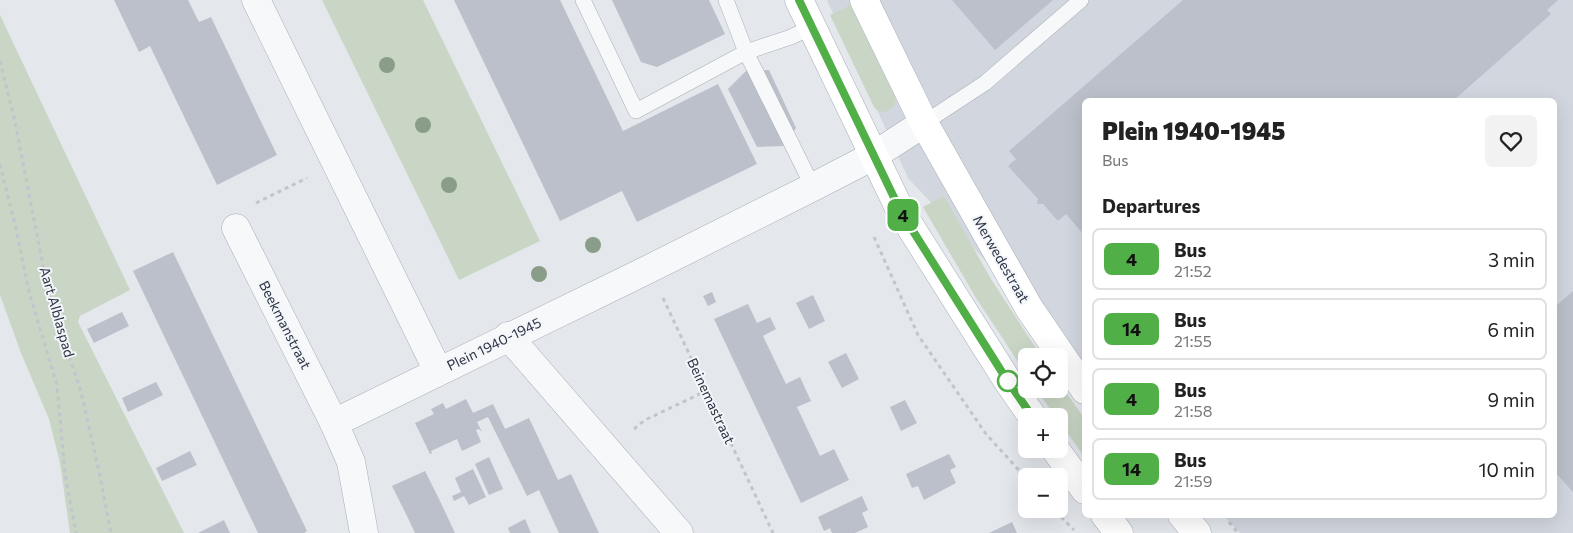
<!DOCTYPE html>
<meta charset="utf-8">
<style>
:root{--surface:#fff;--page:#f2f2f2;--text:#222;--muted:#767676;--line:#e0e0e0}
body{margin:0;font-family:Commissioner,sans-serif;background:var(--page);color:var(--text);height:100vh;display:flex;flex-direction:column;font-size:19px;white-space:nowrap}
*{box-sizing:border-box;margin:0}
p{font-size:16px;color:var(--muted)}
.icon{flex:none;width:28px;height:28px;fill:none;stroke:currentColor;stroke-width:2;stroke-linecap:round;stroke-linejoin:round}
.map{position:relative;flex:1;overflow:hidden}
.details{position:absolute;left:1082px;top:98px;width:475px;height:420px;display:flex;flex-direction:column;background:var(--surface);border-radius:8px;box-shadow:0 5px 20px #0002}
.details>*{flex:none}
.badge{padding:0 10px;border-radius:8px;font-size:18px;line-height:32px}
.buttons{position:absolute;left:1018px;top:348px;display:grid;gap:10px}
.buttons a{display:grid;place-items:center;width:50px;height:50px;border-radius:8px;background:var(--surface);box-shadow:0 5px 20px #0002;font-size:25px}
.map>.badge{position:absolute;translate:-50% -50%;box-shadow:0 0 0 2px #fff}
h2{padding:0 20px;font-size:19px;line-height:45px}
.round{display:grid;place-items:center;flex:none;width:52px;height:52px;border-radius:8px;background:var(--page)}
.headline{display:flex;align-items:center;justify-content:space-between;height:85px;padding:0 20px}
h1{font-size:24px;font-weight:800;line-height:38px}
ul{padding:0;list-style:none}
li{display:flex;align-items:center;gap:15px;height:62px;margin:0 10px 8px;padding:0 10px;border:2px solid var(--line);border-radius:8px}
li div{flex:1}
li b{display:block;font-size:19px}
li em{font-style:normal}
li .badge{min-width:55px;font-weight:700;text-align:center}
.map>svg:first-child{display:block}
.built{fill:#d2d6de}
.green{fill:#c9d6c5}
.building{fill:#bbc0ca}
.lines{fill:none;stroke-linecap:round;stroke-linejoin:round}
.service-casing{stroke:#a9aeb7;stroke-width:16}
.minor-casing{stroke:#a9aeb7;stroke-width:29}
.secondary-casing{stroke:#a9aeb7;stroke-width:29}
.path{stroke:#c2c5cb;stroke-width:3;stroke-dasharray:4 4;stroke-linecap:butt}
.service{stroke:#f7f8fa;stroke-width:15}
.minor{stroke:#f7f8fa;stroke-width:28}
.secondary{stroke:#fff;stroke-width:28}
.tree{fill:#899d89}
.line-casing{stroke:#fff;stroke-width:11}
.line{stroke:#50af46;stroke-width:8}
.stop-dot{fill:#fff;stroke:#50af46;stroke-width:2.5}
.labels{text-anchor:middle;stroke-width:4;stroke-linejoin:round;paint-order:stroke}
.street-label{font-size:14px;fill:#2b3445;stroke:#f4f6f9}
</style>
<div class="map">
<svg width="1573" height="533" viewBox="0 0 1573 533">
<rect width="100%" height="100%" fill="#e4e7ec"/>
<polygon class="built" points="827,0 1573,0 1573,533 1240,533 1223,515 1555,515 1555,100 1085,100 1085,367 908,178"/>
<g class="green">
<polygon points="322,0 423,0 540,241 459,280"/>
<polygon points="851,5 896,99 894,106 885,112 878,111 874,107 830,15"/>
<polygon points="0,15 130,290 80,316 78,322 184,533 70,533 60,463 49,419 21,353 0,295"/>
<polygon points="944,196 991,279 1041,356 1026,356 1026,374 976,298 923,207"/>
<polygon points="1059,383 1085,419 1085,458 1059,421 1059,416 1055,416 1036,389 1059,389"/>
</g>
<g class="building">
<polygon points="114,0 188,0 199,22 211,17 277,155 217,185 150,46 139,52"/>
<polygon points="454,0 560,0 623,131 718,84 757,164 637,222 622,191 560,221"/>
<polygon points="612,0 709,0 725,34 657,67 641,62"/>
<polygon points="952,0 1053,0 995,50"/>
<polygon points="1183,0 1558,0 1547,10 1551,14 1454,100 1085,100 1085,236 1066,214 1058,221 1043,204 1037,204 1038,199 1008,166 1016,159 1009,151"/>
<polygon points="769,70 796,128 783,146 757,147 728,89 746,71"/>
<polygon points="173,252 307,531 304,533 258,533 133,271"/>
<polygon points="1573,291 1573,492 1555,472 1555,307"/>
<polygon points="712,292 716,302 708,306 703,296"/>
<polygon points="813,295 825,321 809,329 796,303"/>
<polygon points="748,304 757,323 770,317 776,329 763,336 786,384 800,377 811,401 797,407 820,456 834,449 849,480 801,503 714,319"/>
<polygon points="122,312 129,326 94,343 87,329"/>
<polygon points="846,353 859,379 842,388 828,362"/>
<polygon points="156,382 163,395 128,412 122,398"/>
<polygon points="466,399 473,413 493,404 505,429 529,418 558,480 571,474 599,533 559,533 539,490 527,496 488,417 477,422 482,432 479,429 476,430 481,442 462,451 457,439 431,451 432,453 430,454 415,423 434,414 431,409 443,403 446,409"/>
<polygon points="905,400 917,423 901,431 890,407"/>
<polygon points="190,451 197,465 162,481 156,468"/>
<polygon points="949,454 956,467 950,470 956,483 924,500 918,486 912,488 906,474"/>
<polygon points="489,457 503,489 489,495 475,464"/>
<polygon points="473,469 486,497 469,505 464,496 454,501 452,496 461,492 455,478"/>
<polygon points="425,471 440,501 455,533 415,533 407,516 392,486"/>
<polygon points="862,496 868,510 862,513 868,527 855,533 832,533 830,528 824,531 818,517"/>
<polygon points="525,519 531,533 510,533 508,528"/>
<polygon points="224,520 230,533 198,533"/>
<polygon points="1012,522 1017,533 989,533"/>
</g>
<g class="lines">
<g class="service-casing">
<g id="service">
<polyline points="583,0 636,111 746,52 791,37 812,27"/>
<polyline points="726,0 746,52 813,187"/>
<polyline points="924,123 985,83 1081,0"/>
</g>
</g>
<g class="minor-casing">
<g id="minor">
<polyline points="256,0 438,371"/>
<polyline points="236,228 334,423 351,462 364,533"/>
<polyline points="508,336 679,533"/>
<polyline points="334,423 649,269 813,187 873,156 924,123"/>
</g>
</g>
<g class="secondary-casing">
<g id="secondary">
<polyline points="799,0 901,212 1007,380 1032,416"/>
<polyline points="864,0 924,123 1029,308 1085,390"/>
<polyline points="1055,449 1085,490"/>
<polyline points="1105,515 1119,533"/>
<polyline points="1182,515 1197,533"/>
</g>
</g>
<g class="path">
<polyline points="0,61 15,122 48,291 81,392 100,476 111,533"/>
<polyline points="0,164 17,233 29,292 57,385 65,474 76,533"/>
<polyline points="256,203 307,178"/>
<polyline points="874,237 918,335 986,434 1026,478"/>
<polyline points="663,298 773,533"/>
<polyline points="634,429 645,420 706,391"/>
<polyline points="1061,517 1074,530"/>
<polyline points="1229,522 1238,533"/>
</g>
<use href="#service" class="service"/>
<use href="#minor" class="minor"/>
<use href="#secondary" class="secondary"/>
</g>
<g class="tree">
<circle cx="387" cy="65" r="8"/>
<circle cx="423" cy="125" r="8"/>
<circle cx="449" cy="185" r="8"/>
<circle cx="593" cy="245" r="8"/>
<circle cx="539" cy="274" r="8"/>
</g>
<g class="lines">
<g class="line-casing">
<polyline id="line" points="799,0 901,212 1007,380 1032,416"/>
</g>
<use href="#line" class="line"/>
</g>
<circle class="stop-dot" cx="1008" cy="381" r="10"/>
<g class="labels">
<g class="street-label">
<text transform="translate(1001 259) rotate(60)" y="5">Merwedestraat</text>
<text transform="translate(57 312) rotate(74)" y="5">Aart Alblaspad</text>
<text transform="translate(285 325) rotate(63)" y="5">Beekmanstraat</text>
<text transform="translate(494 344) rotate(-26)" y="5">Plein 1940-1945</text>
<text transform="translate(711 401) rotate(65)" y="5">Beinemastraat</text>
</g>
</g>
</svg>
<div class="buttons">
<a><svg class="icon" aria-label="locate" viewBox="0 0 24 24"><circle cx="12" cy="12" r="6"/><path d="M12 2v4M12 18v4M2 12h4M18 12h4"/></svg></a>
<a>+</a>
<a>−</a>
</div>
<b class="badge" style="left:903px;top:215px;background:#50af46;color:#111">4</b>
<section class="details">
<div class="headline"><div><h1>Plein 1940-1945</h1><p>Bus</p></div><a class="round"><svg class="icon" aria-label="heart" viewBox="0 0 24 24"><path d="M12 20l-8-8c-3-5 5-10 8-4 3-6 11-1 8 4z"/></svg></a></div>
<h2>Departures</h2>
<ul>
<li><span class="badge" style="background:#50af46;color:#111">4</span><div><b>Bus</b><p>21:52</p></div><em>3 min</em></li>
<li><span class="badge" style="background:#50af46;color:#111">14</span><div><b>Bus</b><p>21:55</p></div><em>6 min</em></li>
<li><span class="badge" style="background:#50af46;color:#111">4</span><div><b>Bus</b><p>21:58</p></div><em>9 min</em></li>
<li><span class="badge" style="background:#50af46;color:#111">14</span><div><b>Bus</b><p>21:59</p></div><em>10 min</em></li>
</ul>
</section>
</div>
